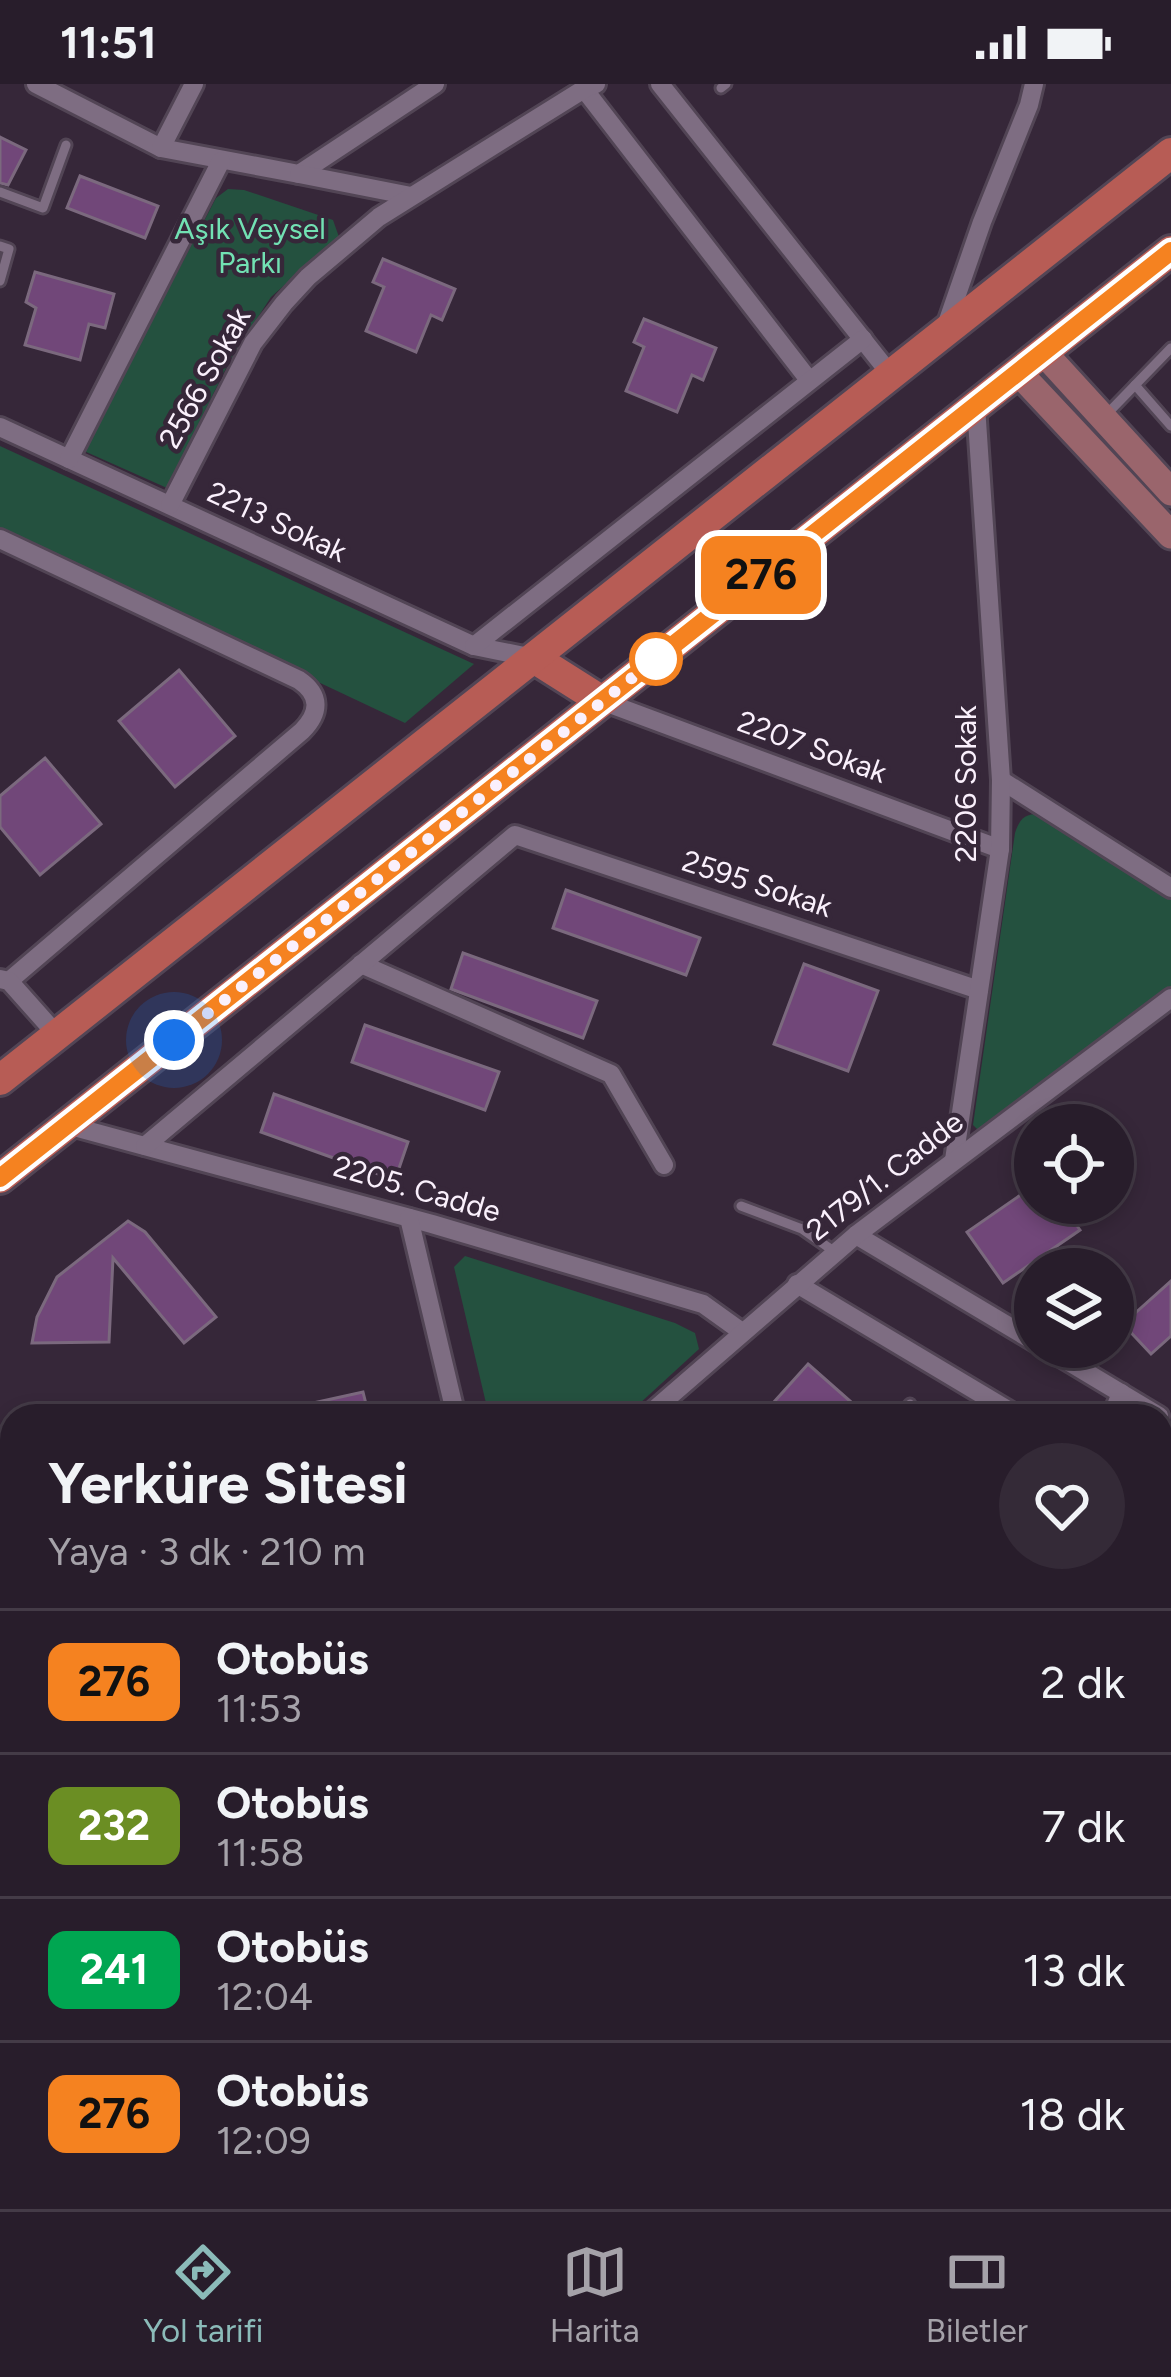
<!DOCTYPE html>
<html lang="tr">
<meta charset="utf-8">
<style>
:root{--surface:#281d2b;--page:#342a37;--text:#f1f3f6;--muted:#a5a2a9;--line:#443b47;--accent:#8bbbb9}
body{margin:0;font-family:Figtree,sans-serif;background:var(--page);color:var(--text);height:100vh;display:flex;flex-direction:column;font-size:45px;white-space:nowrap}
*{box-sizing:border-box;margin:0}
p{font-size:39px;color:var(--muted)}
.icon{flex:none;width:66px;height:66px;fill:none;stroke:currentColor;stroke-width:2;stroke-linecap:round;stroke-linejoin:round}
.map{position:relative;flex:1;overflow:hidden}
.sheet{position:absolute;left:0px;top:1320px;width:1173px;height:807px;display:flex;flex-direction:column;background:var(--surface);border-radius:36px 36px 0 0;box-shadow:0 6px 18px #0003,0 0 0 3px var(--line)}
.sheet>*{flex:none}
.badge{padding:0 24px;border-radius:18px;font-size:42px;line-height:78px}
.tools{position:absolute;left:1014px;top:1020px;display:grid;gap:24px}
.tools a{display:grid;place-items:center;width:120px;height:120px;border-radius:50%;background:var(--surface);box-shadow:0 6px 18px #0003,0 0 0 3px var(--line);font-size:60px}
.you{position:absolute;width:60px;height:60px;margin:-30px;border:9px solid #fff;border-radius:50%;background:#1a73e8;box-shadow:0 0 0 18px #1a73e833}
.map>.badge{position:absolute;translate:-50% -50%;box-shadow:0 0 0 6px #fff}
.round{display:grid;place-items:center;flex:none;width:126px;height:126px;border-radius:63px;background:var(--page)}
.summary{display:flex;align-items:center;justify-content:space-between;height:204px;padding:0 48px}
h1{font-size:57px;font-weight:700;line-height:90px}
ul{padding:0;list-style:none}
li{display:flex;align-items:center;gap:36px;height:144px;padding:0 48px;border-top:3px solid var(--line)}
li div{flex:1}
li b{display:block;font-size:45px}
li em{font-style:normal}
li .badge{min-width:132px;font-weight:700;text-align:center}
.status{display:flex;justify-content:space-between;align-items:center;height:84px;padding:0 60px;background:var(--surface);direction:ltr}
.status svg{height:33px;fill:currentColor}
.menu{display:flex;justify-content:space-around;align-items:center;height:168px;border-top:3px solid var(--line);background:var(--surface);font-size:33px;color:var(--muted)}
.menu a{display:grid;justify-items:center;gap:6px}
.menu .selected{color:var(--accent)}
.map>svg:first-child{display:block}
.green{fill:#24513f}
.building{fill:#714779;stroke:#7b697e;stroke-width:3}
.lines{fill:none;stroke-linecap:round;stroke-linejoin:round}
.lane-casing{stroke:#524555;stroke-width:15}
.street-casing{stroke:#524555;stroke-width:24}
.secondary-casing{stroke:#524555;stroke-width:33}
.primary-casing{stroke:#524555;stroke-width:36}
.lane{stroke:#7e6d82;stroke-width:9}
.street{stroke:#7e6d82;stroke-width:18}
.secondary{stroke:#9a656c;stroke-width:27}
.primary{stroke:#b75c55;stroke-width:30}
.line-casing{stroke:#fff;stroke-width:27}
.line{stroke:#f58220;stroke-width:18}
.walk{stroke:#faf0fc;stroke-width:12;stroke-dasharray:0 21.6}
.stop-dot{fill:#fff;stroke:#f58220;stroke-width:6}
.labels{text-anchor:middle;stroke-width:9;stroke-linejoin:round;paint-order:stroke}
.park-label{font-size:30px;fill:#72e1b3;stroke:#362739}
.street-label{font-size:30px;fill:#faf0fc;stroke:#362739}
</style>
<div class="status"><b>11:51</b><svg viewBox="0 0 49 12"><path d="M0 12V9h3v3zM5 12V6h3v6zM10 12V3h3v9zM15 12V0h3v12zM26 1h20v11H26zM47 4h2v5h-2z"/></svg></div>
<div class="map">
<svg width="1171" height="2125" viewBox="0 0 1171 2125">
<rect width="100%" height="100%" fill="#362739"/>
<g class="green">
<polygon points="228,105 244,106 333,136 339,153 271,213 229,278 167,404 84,367 216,114"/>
<polygon points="0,362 474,580 405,639 0,448"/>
<path d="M1035,730l11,2 125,83v91l-190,139h-4l-4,-4 42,-292c4,-12 8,-18 20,-19z"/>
<polygon points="465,1172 675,1239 695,1249 699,1265 626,1332 489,1332 454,1183"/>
</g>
<g class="building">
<polygon points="0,53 26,66 8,101 0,99"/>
<polygon points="80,92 158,122 145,154 67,124"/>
<polygon points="383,175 455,205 442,236 431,231 416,268 366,247 384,203 373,198"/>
<polygon points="35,188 114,210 105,244 89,240 80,276 25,261 36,224 26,218"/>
<polygon points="644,235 716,264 703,296 692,291 677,328 626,307 644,263 634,258"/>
<polygon points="179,586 235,652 175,703 119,637"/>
<polygon points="45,674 101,740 40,791 0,743 0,712"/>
<polygon points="566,806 700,854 686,891 553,844"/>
<polygon points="463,869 597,917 583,954 451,905"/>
<polygon points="804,880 878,907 848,987 774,960"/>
<polygon points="365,941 499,988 485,1026 352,978"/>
<polygon points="274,1010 408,1058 395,1096 261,1048"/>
<polygon points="1035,1101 1035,1119 1061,1119 1080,1146 1003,1199 967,1148"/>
<polygon points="128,1137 145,1148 216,1233 184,1259 113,1174 109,1258 32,1259 37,1233 57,1193"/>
<polygon points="1171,1197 1171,1252 1151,1270 1123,1240"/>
<polygon points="808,1280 867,1332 789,1332 774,1318"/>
<polygon points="363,1308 369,1332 287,1332 286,1325"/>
</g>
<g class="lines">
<g class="lane-casing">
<g id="lane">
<polyline points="721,4 726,0"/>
<polyline points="0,108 43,124 66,61"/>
<polyline points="0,162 9,165 0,197"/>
<polyline points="1135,301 1171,342"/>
<polyline points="1107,330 1171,264"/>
<polyline points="741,1122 802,1145 835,1168"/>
<polyline points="899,1332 910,1320"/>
<polyline points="0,1432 12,1431"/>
</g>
</g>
<g class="street-casing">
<g id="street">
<polyline points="36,0 161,64 299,90 435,0"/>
<polyline points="660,0 891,291"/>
<polyline points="584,5 809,296"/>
<polyline points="161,64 194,0"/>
<polyline points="299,90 411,112"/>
<polyline points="945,245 982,138 1029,21 1034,0"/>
<polyline points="0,343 474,562 534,574"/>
<polyline points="69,375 221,77"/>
<polyline points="170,421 253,259 284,219 308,193 379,133 584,5 596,0"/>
<path d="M0,455l299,141c22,15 21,33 3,51l-293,250"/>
<polyline points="474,562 863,255"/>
<polyline points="602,617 1000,765"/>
<polyline points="1001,696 1171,804"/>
<polyline points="361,880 611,990 664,1081"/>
<polyline points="0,895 9,897 57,951"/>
<polyline points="67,1041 432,1140 703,1220 742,1248"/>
<polyline points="145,1062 515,751 979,906"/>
<polyline points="954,1076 1000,765 1001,696 976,322"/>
<polyline points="409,1134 456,1332"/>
<polyline points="856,1151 1035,1258"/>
<polyline points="797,1200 1018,1332"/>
<polyline points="1044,1263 1159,1332"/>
<polyline points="647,1332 856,1151 1171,914"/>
<polyline points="1112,1332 1121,1309"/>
<polyline points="1161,1417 1171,1423"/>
<polyline points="0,1515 12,1570"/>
<polyline points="1161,1885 1171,1871"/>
<polyline points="1161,1972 1171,1978"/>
<polyline points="187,2125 191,2115"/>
<polyline points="986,2125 993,2115"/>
</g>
</g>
<g class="secondary-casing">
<g id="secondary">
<polyline points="1043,268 1171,408"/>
<polyline points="1018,288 1171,451"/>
<polyline points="277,2125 281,2115"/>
</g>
</g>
<g class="primary-casing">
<g id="primary">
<polyline points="534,574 602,617"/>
<polyline points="0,996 1171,69"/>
<polyline points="0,1094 1171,167"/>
<polyline points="0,1684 12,1700"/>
<polyline points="0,1797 12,1808"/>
<polyline points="356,2115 370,2125"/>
<polyline points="495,2115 512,2125"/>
</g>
</g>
<use href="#lane" class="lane"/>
<use href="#street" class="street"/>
<use href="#secondary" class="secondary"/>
<use href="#primary" class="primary"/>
</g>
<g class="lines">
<g class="line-casing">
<polyline id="line" points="0,1094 1171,167"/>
</g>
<use href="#line" class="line"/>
<polyline class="walk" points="174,956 656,575"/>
</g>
<circle class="stop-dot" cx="656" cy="575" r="24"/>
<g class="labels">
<g class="park-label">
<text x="250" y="155">Aşık Veysel<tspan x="250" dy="34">Parkı</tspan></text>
</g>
<g class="street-label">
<text transform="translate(205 294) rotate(-61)" y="10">2566 Sokak</text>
<text transform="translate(277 438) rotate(25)" y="10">2213 Sokak</text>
<text transform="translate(812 663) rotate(20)" y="10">2207 Sokak</text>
<text transform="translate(966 700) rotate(-90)" y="10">2206 Sokak</text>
<text transform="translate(757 800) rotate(18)" y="10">2595 Sokak</text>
<text transform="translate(885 1092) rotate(-38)" y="10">2179/1. Cadde</text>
<text transform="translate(417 1105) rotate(16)" y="10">2205. Cadde</text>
</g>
</g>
</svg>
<div class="tools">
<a><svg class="icon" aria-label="locate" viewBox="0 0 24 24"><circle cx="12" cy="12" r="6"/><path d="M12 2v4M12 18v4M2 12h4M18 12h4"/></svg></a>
<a><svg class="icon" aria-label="layers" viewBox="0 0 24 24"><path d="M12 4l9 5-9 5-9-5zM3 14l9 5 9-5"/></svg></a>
</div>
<div class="you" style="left:174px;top:956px"></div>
<b class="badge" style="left:761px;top:491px;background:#f58220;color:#111">276</b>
<section class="sheet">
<div class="summary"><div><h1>Yerküre Sitesi</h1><p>Yaya · 3 dk · 210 m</p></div><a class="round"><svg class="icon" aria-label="heart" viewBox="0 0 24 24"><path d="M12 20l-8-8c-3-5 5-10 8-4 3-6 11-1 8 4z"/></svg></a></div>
<ul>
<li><span class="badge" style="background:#f58220;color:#111">276</span><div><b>Otobüs</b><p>11:53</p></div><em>2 dk</em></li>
<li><span class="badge" style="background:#6b8e23;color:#fff">232</span><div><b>Otobüs</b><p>11:58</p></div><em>7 dk</em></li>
<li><span class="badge" style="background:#00a651;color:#fff">241</span><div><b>Otobüs</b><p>12:04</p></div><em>13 dk</em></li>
<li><span class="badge" style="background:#f58220;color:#111">276</span><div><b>Otobüs</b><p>12:09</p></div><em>18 dk</em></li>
</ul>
</section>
</div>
<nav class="menu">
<a class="selected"><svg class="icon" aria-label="directions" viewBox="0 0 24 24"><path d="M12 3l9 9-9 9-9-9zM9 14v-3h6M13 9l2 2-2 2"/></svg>Yol tarifi</a>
<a><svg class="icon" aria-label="map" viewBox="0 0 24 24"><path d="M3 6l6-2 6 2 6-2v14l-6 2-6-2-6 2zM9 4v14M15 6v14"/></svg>Harita</a>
<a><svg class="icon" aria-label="tickets" viewBox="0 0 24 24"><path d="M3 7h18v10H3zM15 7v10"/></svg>Biletler</a>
</nav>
